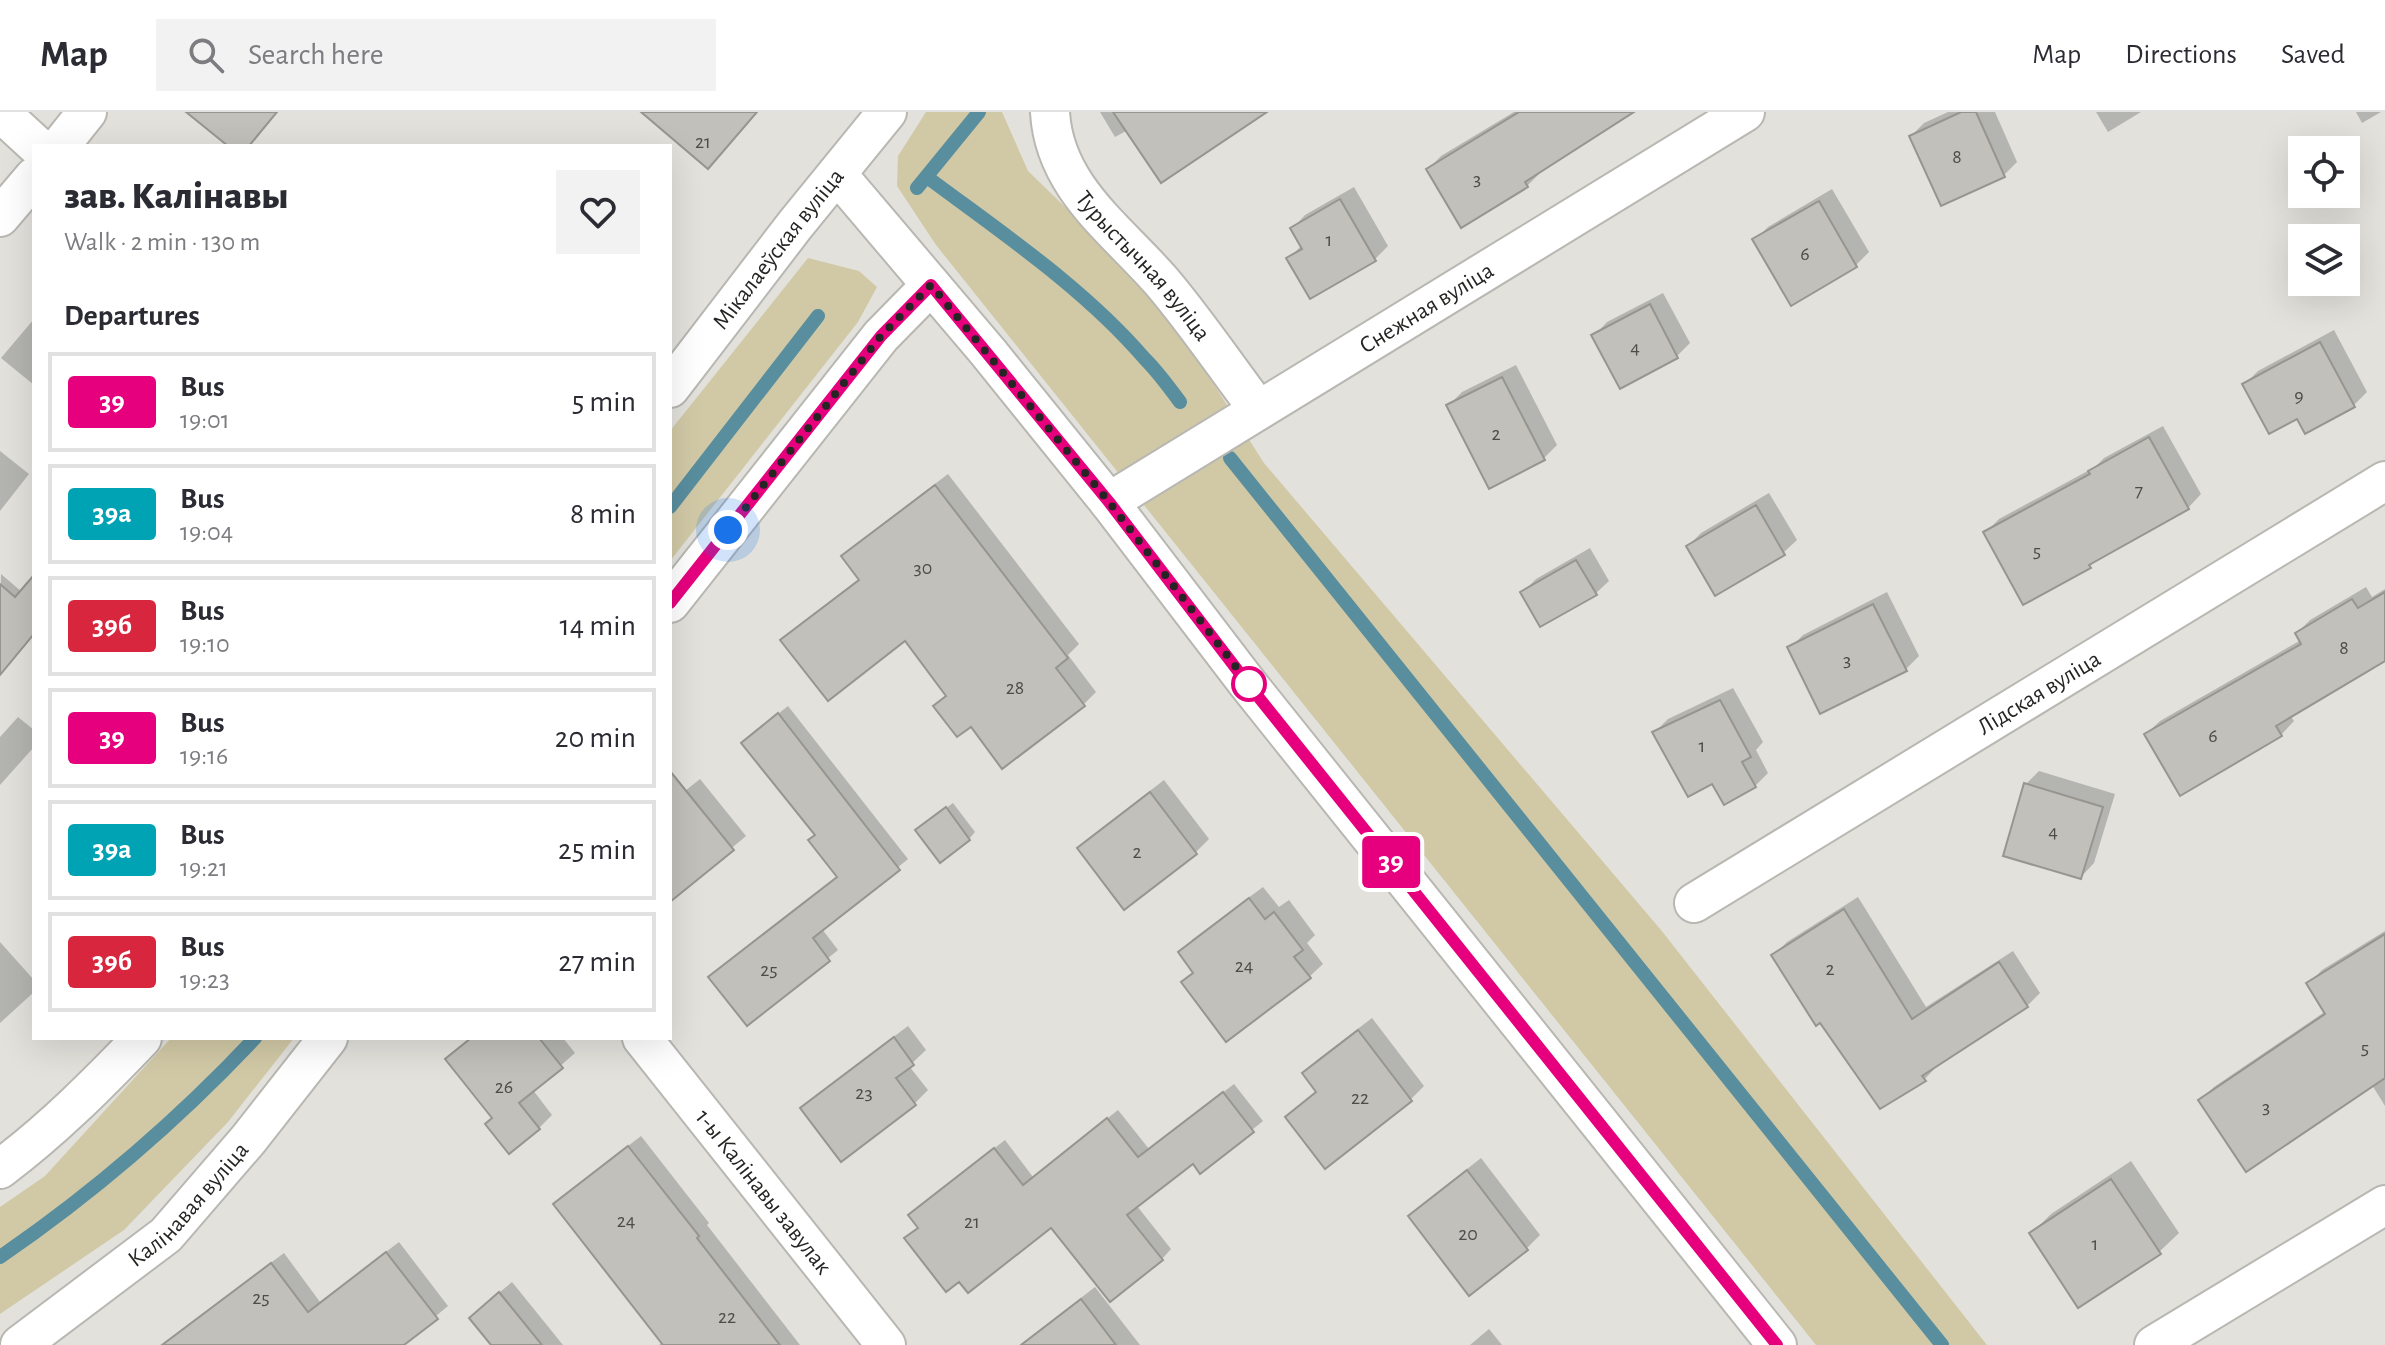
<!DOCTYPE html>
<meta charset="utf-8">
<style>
:root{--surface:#fff;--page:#f2f2f3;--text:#2b2b33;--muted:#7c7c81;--line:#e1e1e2}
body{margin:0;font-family:"Alegreya Sans",sans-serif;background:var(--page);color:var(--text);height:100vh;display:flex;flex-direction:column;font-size:30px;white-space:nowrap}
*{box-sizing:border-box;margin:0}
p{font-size:26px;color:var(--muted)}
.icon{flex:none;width:44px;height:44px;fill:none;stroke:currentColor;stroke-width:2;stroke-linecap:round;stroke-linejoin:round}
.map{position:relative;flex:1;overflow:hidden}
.sheet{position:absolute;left:32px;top:32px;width:640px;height:896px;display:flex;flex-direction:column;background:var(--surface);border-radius:0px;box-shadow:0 8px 32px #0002}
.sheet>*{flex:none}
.badge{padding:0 16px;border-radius:6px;font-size:28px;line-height:52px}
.buttons{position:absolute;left:2288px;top:24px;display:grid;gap:16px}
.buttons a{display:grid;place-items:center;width:72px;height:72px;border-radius:0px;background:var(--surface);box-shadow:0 8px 32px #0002;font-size:40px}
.you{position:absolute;width:40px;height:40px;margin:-20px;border:6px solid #fff;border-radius:50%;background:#1a73e8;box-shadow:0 0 0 12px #1a73e833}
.map>.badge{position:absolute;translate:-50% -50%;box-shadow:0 0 0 4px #fff}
h2{padding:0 32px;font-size:30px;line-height:72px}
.round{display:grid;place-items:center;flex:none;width:84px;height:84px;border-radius:0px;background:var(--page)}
.summary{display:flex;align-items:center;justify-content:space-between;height:136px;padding:0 32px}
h1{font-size:38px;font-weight:800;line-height:60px}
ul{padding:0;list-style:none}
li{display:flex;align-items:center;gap:24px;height:100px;margin:0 16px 12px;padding:0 16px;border:4px solid var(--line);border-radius:0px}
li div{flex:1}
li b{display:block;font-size:30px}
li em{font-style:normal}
li .badge{min-width:88px;font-weight:700;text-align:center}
header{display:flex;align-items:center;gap:48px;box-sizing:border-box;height:112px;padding:0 40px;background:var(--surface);border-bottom:2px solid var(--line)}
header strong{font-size:38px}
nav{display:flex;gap:44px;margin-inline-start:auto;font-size:28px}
.search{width:560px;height:72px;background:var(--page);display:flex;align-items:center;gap:20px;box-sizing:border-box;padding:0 28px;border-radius:0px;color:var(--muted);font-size:30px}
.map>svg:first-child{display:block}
.green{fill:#d1c9a6}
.shadow{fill:#0003}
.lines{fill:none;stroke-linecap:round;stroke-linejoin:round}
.stream{stroke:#598e9f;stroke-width:14}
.building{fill:#c1c0bb;stroke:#96958f;stroke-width:2}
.street-casing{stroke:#b8b7b2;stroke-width:42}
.street{stroke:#fff;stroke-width:38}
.line-casing{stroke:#fff;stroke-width:18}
.line{stroke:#e6007e;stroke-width:12}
.walk{stroke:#252523;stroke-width:8;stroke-dasharray:0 14.4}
.stop-dot{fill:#fff;stroke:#e6007e;stroke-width:4}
.labels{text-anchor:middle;stroke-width:6;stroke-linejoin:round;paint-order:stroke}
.number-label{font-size:20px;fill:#4c4c49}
.street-label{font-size:24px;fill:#252523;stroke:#fff}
</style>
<header>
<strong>Map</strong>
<div class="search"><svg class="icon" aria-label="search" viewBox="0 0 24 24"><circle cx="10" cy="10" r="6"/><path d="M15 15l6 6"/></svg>Search here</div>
<nav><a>Map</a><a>Directions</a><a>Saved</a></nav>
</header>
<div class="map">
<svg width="2385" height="1233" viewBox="0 0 2385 1233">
<rect width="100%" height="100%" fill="#e2e1dc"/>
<g class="green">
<polygon points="926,0 1002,0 1028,59 1158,185 1264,351 1661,818 1987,1233 1816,1233 936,133 897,74 898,44"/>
<polygon points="808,146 859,159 877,175 858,210 670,449 670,319"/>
<polygon points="171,926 294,926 228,1010 124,1118 0,1202 0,1095 45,1064"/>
</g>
<g class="shadow">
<polygon points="1100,0 1264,0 1128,18 1115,25"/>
<polygon points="1514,0 1630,0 1539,58 1540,61 1527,74 1428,57 1441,44"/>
<polygon points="1948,0 1995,0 2017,50 2004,63 1911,24 1924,11"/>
<polygon points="2096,0 2141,0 2108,20"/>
<polygon points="2356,0 2381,0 2362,11"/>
<polygon points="1354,75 1388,134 1374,148 1289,146 1302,133 1292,117 1305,103"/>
<polygon points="1832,77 1869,140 1856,153 1755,128 1768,115"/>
<polygon points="1663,181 1690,231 1677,244 1594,224 1607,210"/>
<polygon points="34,207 34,273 1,246"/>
<polygon points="2334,218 2367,280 2354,293 2298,304 2245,272 2258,259"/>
<polygon points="1516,253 1557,333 1544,346 1449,293 1462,280"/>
<polygon points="2163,314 2201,382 2188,396 2100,445 2090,454 2024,490 1986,420 1999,407 2095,355 2104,346"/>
<polygon points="0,339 29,362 0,399"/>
<polygon points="948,362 1079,532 1068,543 1096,580 1084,592 1002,654 971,612 935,594 948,582 905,526 783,528 795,516 860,466 843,444 856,432"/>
<polygon points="1769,381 1797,428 1783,441 1688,434 1701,421"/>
<polygon points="1590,436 1609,469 1595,482 1523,480 1536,467"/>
<polygon points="1,462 22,480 34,466 34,521 0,523"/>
<polygon points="2366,475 2372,485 2385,477 2385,546 2290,603 2294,609 2281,623 2146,622 2160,609 2301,528 2297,521 2310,508"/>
<polygon points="1887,480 1919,544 1906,557 1790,536 1803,523"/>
<polygon points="1733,576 1763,630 1756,638 1768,661 1755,674 1713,669 1655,620 1668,607"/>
<polygon points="788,594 908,747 822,817 838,838 747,912 710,865 838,764 817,723 753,622"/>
<polygon points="18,605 34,618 34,635 0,673 0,625"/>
<polygon points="2039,659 2115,682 2094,751 2081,765 2026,672"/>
<polygon points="700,667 746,724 670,788 670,691"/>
<polygon points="1164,668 1209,727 1196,740 1124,795 1080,736 1093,723"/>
<polygon points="953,691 975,720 969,727 924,712"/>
<polygon points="1263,775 1279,795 1289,788 1315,823 1307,831 1323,852 1309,865 1184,870 1194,859 1180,840 1193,827"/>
<polygon points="1858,785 1926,895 2013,839 2040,881 2027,894 1936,952 1937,954 1924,968 1774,843 1787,830"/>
<polygon points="2385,819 2385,994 2372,973 2201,988 2214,975 2326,899 2309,871 2322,858"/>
<polygon points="0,830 34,868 34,880 0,911"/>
<polygon points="1372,906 1424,974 1411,987 1326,1054 1288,1005 1317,979 1304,962 1317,948"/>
<polygon points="908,914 926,938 909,954 928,978 915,991 841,1047 803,997 816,983"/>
<polygon points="470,926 563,926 575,941 533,978 552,1003 539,1016 494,1006 447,947"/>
<polygon points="1234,972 1263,1009 1201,1059 1193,1049 1137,1094 1171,1137 1162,1147 1052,1113 959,1167 907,1126 919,1114 920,1094 1005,1028 1033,1065 1118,998 1149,1037"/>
<polygon points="641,1024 709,1111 707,1113 800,1233 659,1233 663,1230 556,1093 567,1081"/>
<polygon points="1481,1046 1540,1123 1527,1136 1469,1181 1410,1104 1424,1091"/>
<polygon points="2131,1049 2179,1121 2159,1140 2031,1122 2051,1102"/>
<polygon points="399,1130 448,1194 401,1233 188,1233 180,1222 192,1210 284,1141 320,1190"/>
<polygon points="512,1170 563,1233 493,1233 483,1194"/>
<polygon points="1095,1175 1140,1233 1020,1233"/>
<polygon points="1489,1217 1502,1233 1470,1233"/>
</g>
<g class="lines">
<g class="stream">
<path d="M927,65c75,56 157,111 218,182 13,13 24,28 35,43"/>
<polyline points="917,76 979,0"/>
<polyline points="1230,346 1942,1233"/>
<polyline points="670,395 818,204"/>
<path d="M0,1145c93,-64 178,-137 255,-219"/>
</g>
</g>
<g class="building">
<polygon points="186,0 277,0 249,34 228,34"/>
<polygon points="641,0 757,0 708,57"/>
<polygon points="1113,0 1267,0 1161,71"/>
<polygon points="1519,0 1634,0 1525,70 1528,75 1461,116 1426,57"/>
<polygon points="1961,0 1976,0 2005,65 1941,94 1909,24"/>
<polygon points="1340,87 1376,149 1310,187 1286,146 1302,137 1290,116"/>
<polygon points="1819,89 1857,155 1791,194 1752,127"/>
<polygon points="1650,192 1678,246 1620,277 1591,223"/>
<polygon points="2320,230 2355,295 2305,322 2297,307 2269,322 2242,272"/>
<polygon points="1502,265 1545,348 1489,377 1446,293"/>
<polygon points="2149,325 2189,397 2089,453 2091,456 2023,493 1983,420 2090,362 2088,359"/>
<polygon points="935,373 1068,546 1056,556 1085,594 1002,657 971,615 957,625 933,594 946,584 905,529 828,589 780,528 859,468 841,444"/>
<polygon points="1756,393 1785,443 1715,484 1686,434"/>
<polygon points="1576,448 1597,483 1540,515 1520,480"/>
<polygon points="34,463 34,522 0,563 0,472 15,485"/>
<polygon points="2385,480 2385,549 2276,614 2282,624 2180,684 2144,622 2301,532 2295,521 2352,487 2358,496"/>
<polygon points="1873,492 1907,559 1820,602 1787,535"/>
<polygon points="1720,588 1751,645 1742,650 1756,675 1724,693 1712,672 1688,685 1652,620"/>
<polygon points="778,601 900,758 813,826 830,849 747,914 708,865 837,765 808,728 815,723 741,631"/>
<polygon points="670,659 734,738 670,790"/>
<polygon points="2024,671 2103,695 2081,767 2003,744"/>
<polygon points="1150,680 1197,742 1124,798 1077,736"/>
<polygon points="946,695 970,728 940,751 915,718"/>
<polygon points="1249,786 1265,807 1274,800 1303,838 1294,845 1311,866 1226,930 1181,870 1193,861 1178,840"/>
<polygon points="1844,797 1912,907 1999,850 2028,895 1922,964 1926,969 1880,997 1820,911 1816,914 1771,843"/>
<polygon points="2385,822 2385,966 2246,1060 2198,988 2325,902 2306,871"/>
<polygon points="1358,918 1412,989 1325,1057 1285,1005 1316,980 1302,961"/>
<polygon points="894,925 914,953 896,966 916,993 841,1050 800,996"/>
<polygon points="471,926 539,926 563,956 519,991 540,1017 509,1042 485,1012 492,1006 445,947"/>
<polygon points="1223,980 1254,1020 1200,1062 1193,1052 1127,1103 1163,1148 1110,1190 1051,1116 968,1181 959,1170 946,1180 904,1126 918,1116 908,1103 994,1036 1023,1073 1107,1006 1138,1045"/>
<polygon points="628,1034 699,1124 697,1126 780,1233 663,1233 553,1092"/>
<polygon points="1467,1058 1528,1138 1469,1184 1408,1104"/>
<polygon points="2111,1067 2161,1142 2078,1196 2029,1121"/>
<polygon points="386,1140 438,1207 404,1233 162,1233 271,1151 308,1200"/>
<polygon points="499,1180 542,1233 491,1233 469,1206"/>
<polygon points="1081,1187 1116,1233 1021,1233"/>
</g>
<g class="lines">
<g class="street-casing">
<g id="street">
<polyline points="0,0 37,34"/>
<path id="s1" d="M1050,0c4,75 66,117 112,170 34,40 64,85 96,127"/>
<polyline points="60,34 87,0"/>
<polyline points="837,62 988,240 1109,390 1248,572 1777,1233"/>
<polyline points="0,105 34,65"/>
<path id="s2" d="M670,276l125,-163 92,-113"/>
<path id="s3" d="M1109,390l636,-390"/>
<polyline points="670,491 881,224 931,173"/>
<path id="s4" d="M1694,791l691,-422"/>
<path id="s5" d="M642,926l244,307"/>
<path d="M0,1057c52,-39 97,-84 142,-131"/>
<path id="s6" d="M20,1233l146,-110 82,-95 80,-102"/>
<polyline points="2154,1233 2385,1093"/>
</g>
</g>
<use href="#street" class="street"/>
</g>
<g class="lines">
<g class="line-casing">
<polyline id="line" points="670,491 881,224 931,173 1109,390 1248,572 1777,1233"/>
</g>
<use href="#line" class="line"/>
<polyline class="walk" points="728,418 881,224 931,173 1109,390 1249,572"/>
</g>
<circle class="stop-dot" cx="1249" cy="572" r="16"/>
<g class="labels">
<g class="number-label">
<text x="703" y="36">21</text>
<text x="1957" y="51">8</text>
<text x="1477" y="73">3</text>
<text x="1329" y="134">1</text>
<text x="1805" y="148">6</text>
<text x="1635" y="242">4</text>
<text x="2299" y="290">9</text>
<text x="1496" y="328">2</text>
<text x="2139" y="385">7</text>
<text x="2037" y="445">5</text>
<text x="923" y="462">30</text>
<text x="2344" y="542">8</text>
<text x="1847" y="554">3</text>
<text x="1015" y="582">28</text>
<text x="2213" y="630">6</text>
<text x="1702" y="640">1</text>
<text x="2053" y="726">4</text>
<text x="1137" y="746">2</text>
<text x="1244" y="860">24</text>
<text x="1830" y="863">2</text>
<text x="769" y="864">25</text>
<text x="2365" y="942">5</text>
<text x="504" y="981">26</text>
<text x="864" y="987">23</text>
<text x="1360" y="992">22</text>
<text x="2266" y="1001">3</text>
<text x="626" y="1115">24</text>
<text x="972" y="1116">21</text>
<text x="1468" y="1128">20</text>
<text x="2095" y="1138">1</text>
<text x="261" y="1192">25</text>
<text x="727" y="1211">22</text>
</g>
<g class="street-label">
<text dy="8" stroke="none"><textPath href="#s2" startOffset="176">Мікалаеўская вуліца</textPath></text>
<text dy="8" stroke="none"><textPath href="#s1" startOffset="184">Турыстычная вуліца</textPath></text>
<text dy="8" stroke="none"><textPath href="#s3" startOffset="372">Снежная вуліца</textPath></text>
<text dy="8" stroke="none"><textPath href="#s4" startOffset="404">Лідская вуліца</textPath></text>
<text dy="8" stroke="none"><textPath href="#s5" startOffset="196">1-ы Калінавы завулак</textPath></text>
<text dy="8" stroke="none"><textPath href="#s6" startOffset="220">Калінавая вуліца</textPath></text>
</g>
</g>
</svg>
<div class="buttons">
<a><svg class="icon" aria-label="locate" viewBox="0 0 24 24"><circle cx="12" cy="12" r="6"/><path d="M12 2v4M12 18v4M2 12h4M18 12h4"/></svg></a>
<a><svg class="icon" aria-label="layers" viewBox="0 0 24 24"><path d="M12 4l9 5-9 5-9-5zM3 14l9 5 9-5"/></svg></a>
</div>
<div class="you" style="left:728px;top:418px"></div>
<b class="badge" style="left:1391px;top:750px;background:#e6007e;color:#fff">39</b>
<section class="sheet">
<div class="summary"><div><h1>зав. Калінавы</h1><p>Walk · 2 min · 130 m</p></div><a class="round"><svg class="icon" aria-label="heart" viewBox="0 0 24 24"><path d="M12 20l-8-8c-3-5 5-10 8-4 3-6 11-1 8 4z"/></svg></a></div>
<h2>Departures</h2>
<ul>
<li><span class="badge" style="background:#e6007e;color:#fff">39</span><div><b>Bus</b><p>19:01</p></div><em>5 min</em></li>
<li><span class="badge" style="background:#00a3b4;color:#fff">39а</span><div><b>Bus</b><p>19:04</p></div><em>8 min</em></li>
<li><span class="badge" style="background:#d7263d;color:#fff">39б</span><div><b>Bus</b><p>19:10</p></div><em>14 min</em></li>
<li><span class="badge" style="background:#e6007e;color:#fff">39</span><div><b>Bus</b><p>19:16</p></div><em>20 min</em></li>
<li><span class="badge" style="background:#00a3b4;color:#fff">39а</span><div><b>Bus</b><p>19:21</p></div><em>25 min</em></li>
<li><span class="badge" style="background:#d7263d;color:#fff">39б</span><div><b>Bus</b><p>19:23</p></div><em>27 min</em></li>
</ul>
</section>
</div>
